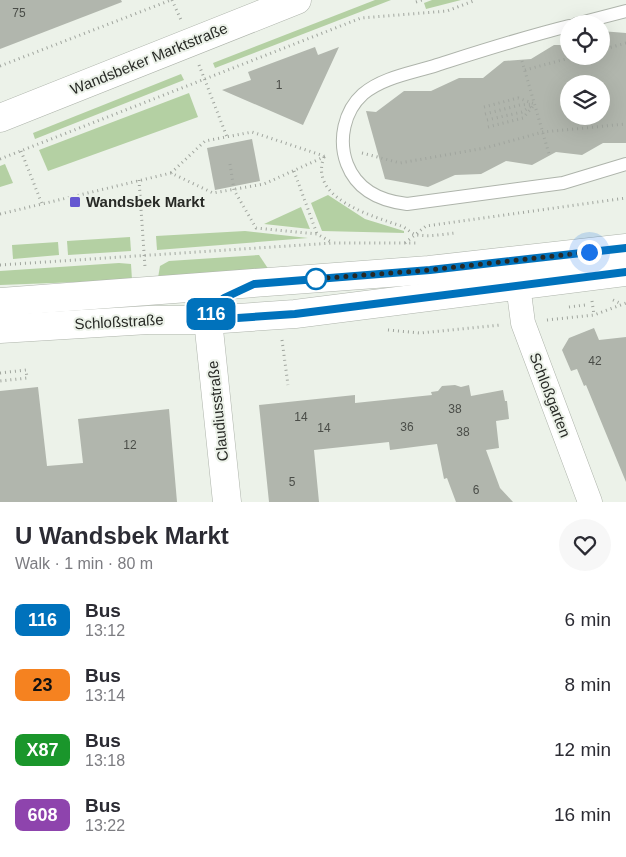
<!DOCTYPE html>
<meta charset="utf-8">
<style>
:root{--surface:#fff;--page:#f7f7f7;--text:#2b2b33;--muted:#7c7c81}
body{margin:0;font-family:Arial,sans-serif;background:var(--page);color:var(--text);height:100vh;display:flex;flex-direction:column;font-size:19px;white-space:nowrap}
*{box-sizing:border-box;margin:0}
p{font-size:16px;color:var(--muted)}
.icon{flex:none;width:28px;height:28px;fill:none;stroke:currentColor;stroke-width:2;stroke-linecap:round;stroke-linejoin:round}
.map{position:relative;height:502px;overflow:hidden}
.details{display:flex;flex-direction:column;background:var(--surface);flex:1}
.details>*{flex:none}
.badge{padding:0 10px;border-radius:8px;font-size:18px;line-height:32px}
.buttons{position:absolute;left:560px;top:15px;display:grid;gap:10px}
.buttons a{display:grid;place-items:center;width:50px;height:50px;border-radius:50%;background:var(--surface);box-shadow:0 5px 20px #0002;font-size:25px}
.you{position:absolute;width:25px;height:25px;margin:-12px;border:4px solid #fff;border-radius:50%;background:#1a73e8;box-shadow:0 0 0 8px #1a73e833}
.map>.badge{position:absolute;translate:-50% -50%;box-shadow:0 0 0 2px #fff}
.round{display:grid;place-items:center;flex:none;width:52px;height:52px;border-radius:26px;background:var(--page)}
.overview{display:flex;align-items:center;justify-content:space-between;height:85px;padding:0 15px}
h1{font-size:24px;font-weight:700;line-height:38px}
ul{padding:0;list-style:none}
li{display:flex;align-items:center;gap:15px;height:65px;padding:0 15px}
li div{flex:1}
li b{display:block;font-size:19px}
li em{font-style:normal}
li .badge{min-width:55px;font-weight:700;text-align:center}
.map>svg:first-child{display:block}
.green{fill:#b4d0a3}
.building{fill:#b1b6ad;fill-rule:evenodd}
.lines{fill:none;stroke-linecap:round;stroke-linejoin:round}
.lane-casing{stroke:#aeb4ab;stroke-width:14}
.street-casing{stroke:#aeb4ab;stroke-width:25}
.secondary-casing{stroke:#aeb4ab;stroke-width:29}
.primary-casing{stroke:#aeb4ab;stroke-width:29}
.path{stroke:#a0a59e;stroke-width:3;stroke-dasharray:1 4;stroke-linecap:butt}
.lane{stroke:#fff;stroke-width:12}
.street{stroke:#fff;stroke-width:24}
.secondary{stroke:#fff;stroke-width:28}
.primary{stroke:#fff;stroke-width:28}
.line-casing{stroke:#fff;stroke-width:11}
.line{stroke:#0072bc;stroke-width:8}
.walk{stroke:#282a26;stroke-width:5;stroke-dasharray:0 9}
.poi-dot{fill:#6558d1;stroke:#ecf2e9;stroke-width:2}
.stop-dot{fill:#fff;stroke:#0072bc;stroke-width:2.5}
.labels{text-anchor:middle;stroke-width:4;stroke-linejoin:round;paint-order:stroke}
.number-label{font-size:12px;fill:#4a4d48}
.street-label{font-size:15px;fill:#282a26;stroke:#ecf2e9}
.poi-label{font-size:15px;font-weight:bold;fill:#282a26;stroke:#ecf2e9;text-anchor:start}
</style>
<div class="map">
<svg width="626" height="502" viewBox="0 0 626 502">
<rect width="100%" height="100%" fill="#ecf2e9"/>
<g class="green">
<polygon points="375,0 391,0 215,68 213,63"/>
<polygon points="432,0 461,0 426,9 424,3"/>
<polygon points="181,74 184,80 35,139 33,133"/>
<polygon points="189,93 198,117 48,171 39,150"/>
<polygon points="5,164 13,183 0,187 0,166"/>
<polygon points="328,195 365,219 404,231 404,233 322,231 311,203"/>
<polygon points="301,207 310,229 264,224"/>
<polygon points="245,231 308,238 157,250 156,236"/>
<polygon points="130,237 131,251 68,255 67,241"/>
<polygon points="58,242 59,255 13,259 12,245"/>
<polygon points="259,255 269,270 158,278 160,266 169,261"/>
<polygon points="119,263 131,264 132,280 0,285 0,271"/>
</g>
<g class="building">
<polygon points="0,0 121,0 122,2 0,49"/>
<path d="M601,31l25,2v110h-23l-21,12 -26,-3 -24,13 -26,-4 -25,13 -26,1 -27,12 -43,-8 -19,-68 10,1 28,-21h27l28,-13h24l21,-17 27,-2 23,-14h15v11h32zM569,84h32v32h-32z"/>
<polygon points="315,47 318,55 339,47 303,125 222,90 251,80 248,72"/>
<polygon points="252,139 260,181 215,190 207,148"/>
<polygon points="594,328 599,340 626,337 626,482 586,385 584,386 577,369 571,371 562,350 569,338"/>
<polygon points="455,385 461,387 469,385 471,396 503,390 505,401 507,401 509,419 496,421 499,448 486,450 500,488 513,502 456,502 447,478 444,479 437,444 390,450 389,442 314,450 319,502 269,502 259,405 355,395 355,403 432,395 431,392 438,391 442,386"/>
<polygon points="38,387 47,466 83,463 78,419 169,409 177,502 0,502 0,391"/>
</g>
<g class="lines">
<g class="lane-casing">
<g id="lane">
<polyline points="576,24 626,11"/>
<path d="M569,26c-45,11 -88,25 -132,39 -24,8 -54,12 -74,29 -19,17 -25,46 -16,70 10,26 34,37 60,40l156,-21 63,-19"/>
</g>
</g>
<g class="street-casing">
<polyline id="street" points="518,285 523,323 590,502"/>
</g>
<g class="secondary-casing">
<g id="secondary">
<polyline points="0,302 429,270 626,248"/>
<polyline points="217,305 208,320 227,502"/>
<polyline points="0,329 148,320 208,320 295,314 626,272"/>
</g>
</g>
<g class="primary-casing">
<polyline id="primary" points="0,118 297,0"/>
</g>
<g class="path">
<polyline points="172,0 181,20"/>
<polyline points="416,2 422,0"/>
<polyline points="601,50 626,43"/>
<polyline points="522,61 549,154"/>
<polyline points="199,65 227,137"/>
<polyline points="0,66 171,0"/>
<polyline points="525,70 577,56"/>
<polyline points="484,107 518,98 535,104"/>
<polyline points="485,114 520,105 533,104"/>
<polyline points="487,120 522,112 533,105"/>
<polyline points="488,127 523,118 535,104"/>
<polyline points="21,151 42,204"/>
<polyline points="362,153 400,163 485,148 543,132 626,124"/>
<path d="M324,157c-16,42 49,59 77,69 6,2 10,8 16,9 13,2 27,-1 39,-2"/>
<polyline points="0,159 361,18 447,11 476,0"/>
<polyline points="230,164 234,190 256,228 317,234 333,243"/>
<polyline points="294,171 317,234"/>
<polyline points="171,173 205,141 252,132 324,156"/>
<polyline points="139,180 145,267"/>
<polyline points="0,214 171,173 213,193 264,184 326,156"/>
<polyline points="405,243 426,226 626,198"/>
<polyline points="0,265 333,243 416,243"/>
<polyline points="613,300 622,304"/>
<polyline points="592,301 594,315"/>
<polyline points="569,307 585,305"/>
<polyline points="547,320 594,315 626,303"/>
<polyline points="388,330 420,333 501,325"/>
<polyline points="282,340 288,385"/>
<polyline points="0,373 26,370 27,378 0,381"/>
</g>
<use href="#lane" class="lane"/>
<use href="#street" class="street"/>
<use href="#secondary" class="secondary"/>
<use href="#primary" class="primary"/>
</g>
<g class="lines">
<g class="line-casing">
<polyline id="line" points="626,248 430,270 254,284 224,298 212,311 208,320 295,314 626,272"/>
</g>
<use href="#line" class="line"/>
<polyline class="walk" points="316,279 313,279 430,270 589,252"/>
</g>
<rect class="poi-dot" x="69" y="196" width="12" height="12" rx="2.5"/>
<circle class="stop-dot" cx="316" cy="279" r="10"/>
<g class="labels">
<g class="number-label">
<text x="19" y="17">75</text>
<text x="279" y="89">1</text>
<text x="595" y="365">42</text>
<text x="455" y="413">38</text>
<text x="301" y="421">14</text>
<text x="407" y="431">36</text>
<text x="324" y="432">14</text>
<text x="463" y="436">38</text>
<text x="130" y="449">12</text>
<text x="292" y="486">5</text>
<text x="476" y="494">6</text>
</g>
<g class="street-label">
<text transform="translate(149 59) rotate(-22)" y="5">Wandsbeker Marktstraße</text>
<text transform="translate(119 322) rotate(-3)" y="5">Schloßstraße</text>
<text transform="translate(550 395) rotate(69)" y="5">Schloßgarten</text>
<text transform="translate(218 411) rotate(-96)" y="5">Claudiusstraße</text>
</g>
<g class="poi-label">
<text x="86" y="207">Wandsbek Markt</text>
</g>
</g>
</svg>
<div class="buttons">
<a><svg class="icon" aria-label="locate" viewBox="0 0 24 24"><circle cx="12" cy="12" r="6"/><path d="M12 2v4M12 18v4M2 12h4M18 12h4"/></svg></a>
<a><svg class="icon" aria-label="layers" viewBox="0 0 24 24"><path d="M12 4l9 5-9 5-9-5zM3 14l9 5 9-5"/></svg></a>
</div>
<div class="you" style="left:589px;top:252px"></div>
<b class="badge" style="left:211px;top:314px;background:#0072bc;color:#fff">116</b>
</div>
<section class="details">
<div class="overview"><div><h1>U Wandsbek Markt</h1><p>Walk · 1 min · 80 m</p></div><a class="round"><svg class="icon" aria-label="heart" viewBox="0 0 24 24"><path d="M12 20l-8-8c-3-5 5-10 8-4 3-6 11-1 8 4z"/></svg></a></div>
<ul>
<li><span class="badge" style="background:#0072bc;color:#fff">116</span><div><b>Bus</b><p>13:12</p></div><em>6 min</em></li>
<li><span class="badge" style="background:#f58220;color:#111">23</span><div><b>Bus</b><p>13:14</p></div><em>8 min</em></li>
<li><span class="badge" style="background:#1a962b;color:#fff">X87</span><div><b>Bus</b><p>13:18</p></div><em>12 min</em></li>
<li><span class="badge" style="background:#8e44ad;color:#fff">608</span><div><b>Bus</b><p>13:22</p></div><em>16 min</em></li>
</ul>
</section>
